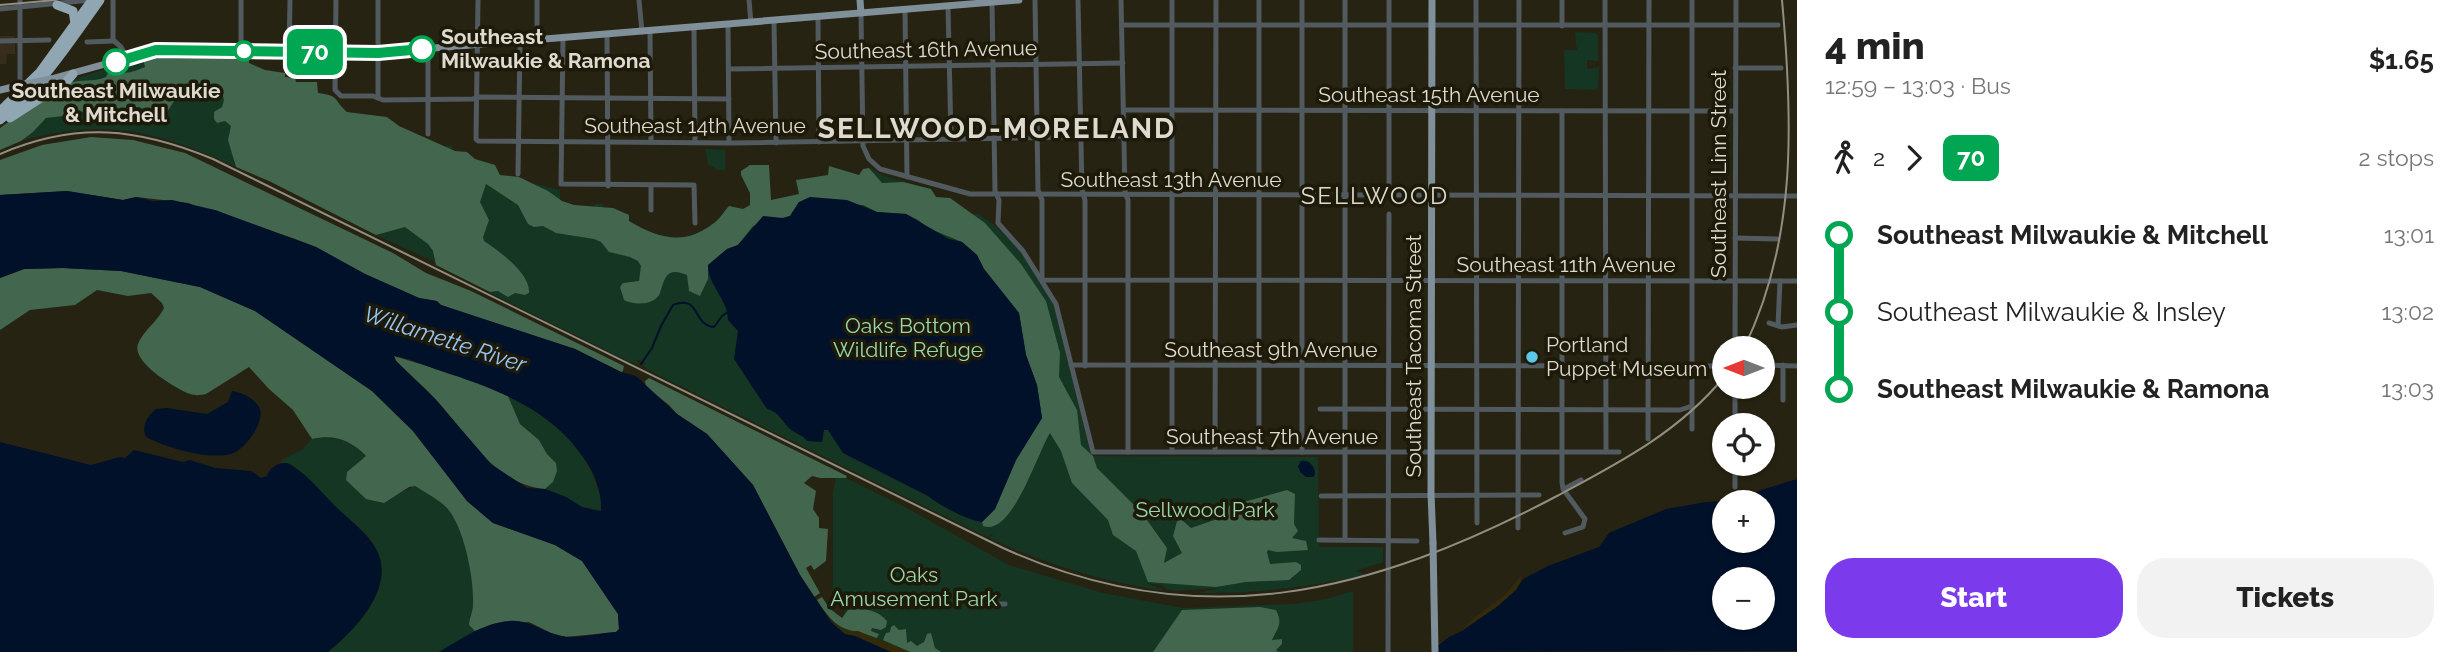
<!DOCTYPE html>
<meta charset="utf-8">
<style>
:root{--surface:#fff;--page:#f2f2f2;--text:#222;--muted:#767676;--accent:#7c3aed}
body{margin:0;font-family:Raleway,sans-serif;background:var(--page);color:var(--text);height:100vh;display:flex;flex-direction:column;font-size:26px;white-space:nowrap}
*{box-sizing:border-box;margin:0}
p{font-size:23px;color:var(--muted)}
.icon{flex:none;width:38px;height:38px;fill:none;stroke:currentColor;stroke-width:2;stroke-linecap:round;stroke-linejoin:round}
.map{position:relative;flex:1;overflow:hidden}
.drawer{display:flex;flex-direction:column;background:var(--surface);width:665px}
.drawer>*{flex:none}
.badge{padding:0 14px;border-radius:10px;font-size:24px;line-height:46px}
.needle{width:46px;rotate:270deg}
.buttons{position:absolute;left:1712px;top:336px;display:grid;gap:14px}
.buttons a{display:grid;place-items:center;width:63px;height:63px;border-radius:50%;background:var(--surface);box-shadow:0 2px 5px #0004;font-size:35px}
.map>.badge{position:absolute;translate:-50% -50%;box-shadow:0 0 0 4px #fff}
.legs{display:flex;align-items:center;gap:10px;height:77px;padding:0 28px;font-size:23px}
.legs p{margin-inline-start:auto}
.overview{display:flex;align-items:center;justify-content:space-between;height:119px;padding:0 28px}
h1{font-size:38px;font-weight:800;line-height:52px}
.primary-button{display:flex;gap:14px;margin-top:auto;padding:14px 28px}
.primary-button a{flex:1;height:80px;border-radius:28px;background:var(--accent);color:#fff;font-size:28px;font-weight:800;line-height:80px;text-align:center}
.primary-button a+a{background:var(--page);color:var(--text)}
ul{padding:0 28px;list-style:none}
li{display:flex;align-items:center;gap:24px;height:77px;font-size:26px}
li i{display:grid;place-items:center;width:10px;height:100%;margin:0 9px;background:currentColor}
li i::after{content:'';width:18px;height:18px;margin:-9px;border:5px solid;border-radius:50%;background:var(--surface)}
li p{margin-inline-start:auto}
li:first-child i{background:linear-gradient(#0000 50%,currentColor 0)}
li:last-child i{background:linear-gradient(currentColor 50%,#0000 0)}
main{display:flex;flex:1;min-height:0}
.map>svg:first-child{display:block}
.industrial{fill:#362d1d}
.green{fill:#153622}
.forest{fill:#42664e}
.sand{fill:#322a09}
.water{fill:#001129;fill-rule:evenodd}
.lines{fill:none;stroke-linecap:round;stroke-linejoin:round}
.stream{stroke:#001129;stroke-width:2}
.minor{stroke:#515a5f;stroke-width:5}
.major{stroke:#7f909a;stroke-width:7}
.highway{stroke:#90a6b2;stroke-width:9}
.tram{stroke:#918e81;stroke-width:2}
.rail{stroke:#918e81;stroke-width:2}
.major-bridge{stroke:#7f909a;stroke-width:7}
.line-1-casing{stroke:#fff;stroke-width:16}
.line-1{stroke:#00a651;stroke-width:10}
.stop-1-dot{fill:#fff;stroke:#00a651;stroke-width:3.5}
.poi-dot{fill:#5cc7e8;stroke:#1e1a09;stroke-width:2.5}
.labels{text-anchor:middle;stroke-width:7;stroke-linejoin:round;paint-order:stroke}
.stop-label{font-size:21px;font-weight:bold;fill:#dddbd0;stroke:#1e1a09;text-anchor:start}
.street-label{font-size:21px;fill:#dddbd0;stroke:#1e1a09}
.park-label{font-size:21px;fill:#98d8ae;stroke:#1e1a09}
.poi-label{font-size:21px;fill:#dddbd0;stroke:#1e1a09;text-anchor:start}
.water-label{font-size:23px;font-style:italic;fill:#96c4f6;stroke:#1e1a09}
.quarter-label{font-size:24px;letter-spacing:2px;fill:#dddbd0;stroke:#1e1a09}
.district-label{font-size:28px;font-weight:bold;letter-spacing:2px;fill:#dddbd0;stroke:#1e1a09}
</style>
<main>
<div class="map">
<svg width="1797" height="652" viewBox="0 0 1797 652">
<rect width="100%" height="100%" fill="#272312"/>
<polygon class="industrial" points="0,36 15,36 15,54 7,54 6,64 0,64"/>
<g class="green">
<polygon points="1575,32 1595,33 1598,36 1598,61 1587,60 1587,69 1599,67 1598,88 1595,90 1565,89 1564,50 1577,50"/>
<path d="M158,54l63,1 1,5 91,41 120,45h19l1,18 31,21h55l21,5v17h35v-3h8l1,4h9l16,7v6l17,10 32,8 22,-7 27,-17 144,-24v-23l13,8 29,8v3l58,27h8l18,13 24,25 33,52 37,152 227,1 1,90h64v15l-28,9 12,4c-56,11 -111,19 -168,18l21,-5 -45,3 -9,-2 -4,-4 -16,-2 17,7h-6c-59,-10 -114,-27 -168,-52l5,-5 -7,4 -341,-168 -3,-4 3,-2 -9,-4 2,6 -11,-4 -136,-67 -2,-2 8,-1 -122,-56 5,-1 -148,-74 3,7c-78,-36 -131,-50 -215,-26l38,-53 24,-12z"/>
<polygon points="705,149 725,150 725,170 718,170 708,164"/>
<path d="M508,396c39,20 75,46 89,90 3,9 6,16 3,26l-18,-5 -16,-10 -21,-8 8,-7 3,-19 -9,-9 -8,-14 -19,-16z"/>
<path d="M320,437c22,2 30,3 46,20l-19,15 -1,7 20,20 35,-7 14,-6c11,7 23,13 32,22 17,19 27,70 26,96 0,7 -4,13 -4,21l6,6 -36,21h-111c27,-22 66,-62 50,-100 -8,-18 -27,-31 -41,-44 -13,-13 -25,-26 -39,-38l-7,-6 -11,-1 2,-3 21,-11 9,-10z"/>
<polygon points="836,476 846,478 905,507 1009,565 1103,593 1183,608 1294,604 1327,599 1353,591 1353,652 891,652 845,634 840,628 848,600 833,596 833,492"/>
</g>
<g class="forest">
<path d="M158,54l91,2v7l16,7 20,3v4l10,1 1,4h21l1,11c23,3 15,7 29,19l40,5 12,9 56,25 12,1 8,7 20,6 5,10 19,2 29,14 14,10 12,4 39,3 16,7v6c30,18 56,25 85,2 6,-4 10,-12 15,-17l14,3 7,-4v-12l-9,-18v-4l9,-6h19l2,35 28,-6 -3,-14 32,-5 1,-9 30,9 4,-6 6,-1 13,15 21,-1 28,7 5,8 14,1 35,25 36,41 25,37 14,52 -1,24 18,33 4,35 12,11 4,12 45,45 25,35 -3,15 18,-10 -9,-17 4,-15 5,-1 9,8 35,-12 3,-10 58,-16 8,4 -1,30 4,7 -6,7 14,3 2,9 -31,2 -9,-2 -1,2 3,12 26,-2 5,3v5l-12,10 -43,2 -30,5 -68,-5 -12,-31 -23,-16 -5,-15 -36,-37 -11,-32 -11,-18c-13,21 -38,104 -67,93l-1,-4 13,-13 21,-49 26,-42 -5,-33 -11,-30 -7,-42 -35,-44 -7,-14 -15,-13 -34,-14 -10,-8 -12,-6 -29,-2 -14,-7 -64,-3 -9,14 -37,10 -15,19 -11,4 -19,16v14l-8,17 -11,-5 -2,-16c-21,-9 -22,3 -27,18 -5,13 -27,12 -36,7l-4,-13 3,-4 16,-2 2,-15 -3,-5 -8,-4 -21,-5 -8,-10 -7,-3 -38,-6 -13,-7 -9,1 -6,-3 -10,-19 -32,-21 -6,18 9,18 -6,17 1,4c15,10 47,33 45,52l-4,2 -10,-2 -7,4 -10,-6 -8,1 -54,-27 -3,-14 -5,-7 -23,-17 -29,8 -107,-54 -33,-14 -8,-27 3,-14 -6,-5 -8,2 -3,-4v-7l8,-5 2,-7 -3,-11c-15,1 -25,-4 -40,1l-14,22 -9,5 -19,-10 -12,1 -17,7 -33,-4 -14,5 -17,2 -13,14 -12,9 -21,9v-22c21,-15 43,-34 67,-44 13,-6 26,-1 39,-7l3,-7 6,-2c9,9 19,3 30,-1l-2,-9z"/>
<polygon points="91,137 133,140 185,153 393,253 426,273 471,291 624,366 623,371 621,372 575,349 441,305 436,301 419,298 365,274 316,247 295,239 250,224 215,210 199,208 189,203 136,197 123,200 67,191 0,195 0,160 42,145"/>
<path d="M63,268l58,3 79,16 55,24 117,80 41,40 54,70 26,22 62,22 27,16 36,53 1,15 -3,3 -50,5 -15,-4 -22,-11 -36,2 -18,7 -6,-6c0,-7 4,-13 4,-21 1,-26 -9,-77 -26,-96 -9,-9 -21,-15 -32,-22l-6,1 -25,16 -18,-4 -20,-19 1,-8 19,-16c-16,-16 -31,-22 -54,-17l-19,-29 -24,-21 -20,-22 -43,27c-5,1 -10,2 -16,0 -14,-5 -59,-32 -52,-50 5,-13 20,-23 26,-36l-2,-5 -11,-10 -23,3 -31,-6 -22,15 -45,5 -30,20v-52l24,-9z"/>
<path d="M394,356l75,23 39,17 12,28 19,16 8,14 9,9 1,8 -4,11 -8,7c-49,-4 -76,-52 -106,-86 -13,-15 -29,-28 -43,-42z"/>
<polygon points="649,378 847,476 846,478 820,478 812,476 804,483 816,491 813,509 819,518 819,528 828,529 826,561 814,570 811,565 806,568 820,593 814,597 800,575 753,485 707,434 677,414 669,405 646,387 645,381"/>
<path d="M822,597l7,11 13,10 6,-8c15,-2 29,-1 39,11l-1,6 -5,3 -9,-2 -1,3 8,3 -2,4c-35,-12 -38,-4 -60,-38z"/>
<path d="M1260,607l16,3c7,14 2,17 -4,30l10,-1v5l-6,6 3,2h-126l29,-42z"/>
<polygon points="894,625 899,630 906,629 907,643 911,641 917,646 924,642 927,634 931,633 935,648 941,652 910,652 883,640 886,633 890,632 891,627"/>
</g>
<g class="sand">
<path d="M1522,575c-1,23 -44,42 -60,56l7,-9 37,-28z"/>
<polygon points="831,622 847,631 858,631 910,652 881,652 842,633"/>
</g>
<g class="water">
<path d="M67,191l56,9 13,-3 17,4 19,-1 43,10 101,37 49,27 54,24 18,3 4,4 134,44 46,23 15,4 41,38 30,20 46,51 47,90 31,47 14,12 10,2 36,16h-452c21,-12 44,-29 70,-31 20,-2 33,11 52,15 17,3 38,-3 55,-4l3,-3 -1,-15 -36,-53 -27,-16 -62,-22 -26,-22 -54,-70 -41,-40 -117,-80 -55,-24 -79,-16 -58,-3 -39,1 -24,9v-83zM394,356c16,2 31,10 47,15 55,18 111,38 144,89 10,14 17,33 16,51l-19,-4 -16,-10 -21,-8 -18,-1 -36,-24 -55,-64 -40,-39z"/>
<path d="M810,197l37,3 30,12 29,2 43,25 13,3 15,13 7,14 35,44 7,42 11,30 5,33 -26,42 -21,49 -13,13c-16,-2 -41,-16 -54,-26l-85,-43 -15,-23h-4l-2,12 -15,-1c-5,-7 -12,-7 -18,-13 -8,-8 -10,-16 -22,-19l-33,-50 4,-28 -10,-11c0,-21 -20,-34 -20,-55l19,-16 11,-4 25,-29 20,2 7,-2 9,-14z"/>
<path d="M232,391c9,1 22,7 27,16 8,13 -15,44 -28,47 -23,6 -64,-6 -85,-17 -5,-12 1,-20 10,-28l11,-1 40,6 21,-12z"/>
<path d="M0,442l91,23 29,-8 5,1 9,-8 49,12 7,-2 25,8 36,3 10,7 6,-2c2,-8 11,-14 20,-13 20,10 33,28 48,43 14,14 31,25 41,43 21,38 -21,81 -48,103h-328z"/>
<path d="M1301,461c7,-1 13,4 14,11l-1,5h-8l-6,-5 -2,-6z"/>
<path d="M1797,479v172l-367,1 19,-15 13,-6 36,-25 18,-16 7,-11 25,-13 51,-19 10,-14 57,-24 40,-7 37,-2 18,-10zM1724,502h38v39h-38zM1724,579h38v39h-38z"/>
</g>
<g class="lines">
<path class="stream" d="M641,364l11,-16 9,-22 12,-21c28,-11 19,20 41,22l8,-11 6,-4"/>
<g class="minor">
<polyline points="113,0 113,40 121,47 127,58"/>
<polyline points="336,0 335,90 341,96 373,96 383,100 473,99 480,97 729,99"/>
<polyline points="378,0 378,98"/>
<polyline points="478,0 476,139 478,141 732,143 1124,136"/>
<polyline points="639,0 642,32"/>
<polyline points="749,0 751,23"/>
<polyline points="1035,0 1038,190 1042,200 1042,280 1797,281"/>
<polyline points="1078,0 1082,190 1085,200 1085,366"/>
<polyline points="1121,0 1125,192 1128,200 1128,452"/>
<polyline points="1476,0 1477,523"/>
<polyline points="1605,0 1606,452"/>
<polyline points="992,2 995,191 999,200 998,223 1023,251 1056,304 1093,452 1619,452"/>
<polyline points="948,6 951,139"/>
<polyline points="0,9 91,0"/>
<polyline points="905,10 907,177"/>
<polyline points="861,13 863,146 869,159 880,169 970,194 1797,196"/>
<polyline points="818,17 819,142"/>
<polyline points="774,21 776,143"/>
<polyline points="728,25 729,142"/>
<polyline points="1122,25 1778,25"/>
<polyline points="1562,26 1562,0"/>
<polyline points="694,28 695,142"/>
<polyline points="650,31 651,142"/>
<polyline points="607,35 608,186"/>
<polyline points="563,39 561,184 694,185 695,223"/>
<polyline points="0,41 49,40"/>
<polyline points="537,41 537,0"/>
<polyline points="87,42 114,41"/>
<polyline points="428,49 428,134"/>
<polyline points="241,51 241,0"/>
<polyline points="289,51 290,0"/>
<polyline points="1735,68 1781,68"/>
<polyline points="729,69 1123,63"/>
<polyline points="20,85 20,0"/>
<polyline points="1124,110 1735,111"/>
<polyline points="1562,111 1562,482 1563,489 1585,519 1583,527 1565,533"/>
<polyline points="518,174 520,42"/>
<polyline points="651,186 651,210"/>
<polyline points="1389,196 1389,0"/>
<polyline points="1735,238 1777,239"/>
<polyline points="1769,323 1782,327 1797,325"/>
<polyline points="1778,326 1780,281"/>
<polyline points="1735,348 1736,0"/>
<polyline points="1071,365 1724,366"/>
<polyline points="1762,365 1797,366"/>
<polyline points="1783,400 1783,365"/>
<polyline points="1320,409 1680,410 1692,406"/>
<polyline points="1735,425 1735,387"/>
<polyline points="1692,429 1692,0"/>
<polyline points="1648,439 1649,0"/>
<polyline points="1172,452 1172,0"/>
<polyline points="1215,452 1216,0"/>
<polyline points="1259,452 1259,0"/>
<polyline points="1302,452 1302,0"/>
<polyline points="1735,487 1735,464"/>
<polyline points="1564,489 1581,480"/>
<polyline points="1321,496 1539,495"/>
<polyline points="1518,528 1519,0"/>
<polyline points="1319,540 1417,541"/>
<polyline points="1345,540 1345,0"/>
<polyline points="997,604 1005,604"/>
<polyline points="1388,651 1389,214"/>
</g>
<g class="major">
<polyline points="860,0 861,13"/>
<polyline points="1432,0 1431,493 1433,543"/>
<polyline points="51,79 156,50 386,52 1019,0"/>
<polyline points="0,90 21,85"/>
</g>
<g class="highway">
<polyline points="57,5 73,11 75,23"/>
<polyline points="0,111 40,72 92,0"/>
<polyline points="10,118 67,81 73,74"/>
<path d="M0,120c42,-34 69,-77 100,-120"/>
</g>
<polyline class="tram" points="0,5 56,0"/>
<g class="rail">
<path d="M0,154c77,-33 138,-26 213,5l790,389c198,90 370,45 554,-52 62,-33 122,-64 167,-119"/>
<path d="M1744,348c53,-108 49,-227 38,-348"/>
</g>
<g class="major-bridge">
<polyline points="21,85 51,79"/>
<polyline points="1433,543 1435,652"/>
</g>
</g>
<g class="lines">
<g class="line-1-casing">
<polyline id="line-1" points="116,62 156,50 378,53 422,49"/>
</g>
<use href="#line-1" class="line-1"/>
</g>
<g class="stop-1-dot">
<circle cx="422" cy="49" r="12"/>
<circle cx="244" cy="51" r="9"/>
<circle cx="116" cy="62" r="12"/>
</g>
<circle class="poi-dot" cx="1532" cy="357" r="7"/>
<g class="labels">
<g class="stop-label">
<text x="441" y="44">Southeast<tspan x="441" dy="24">Milwaukie &amp; Ramona</tspan></text>
<text x="116" y="98" text-anchor="middle">Southeast Milwaukie<tspan x="116" dy="24">&amp; Mitchell</tspan></text>
</g>
<g class="street-label">
<text transform="translate(926 50) rotate(-1)" y="7">Southeast 16th Avenue</text>
<text x="1429" y="102">Southeast 15th Avenue</text>
<text x="695" y="133">Southeast 14th Avenue</text>
<text transform="translate(1719 174) rotate(-90)" y="7">Southeast Linn Street</text>
<text x="1171" y="187">Southeast 13th Avenue</text>
<text x="1566" y="272">Southeast 11th Avenue</text>
<text x="1271" y="357">Southeast 9th Avenue</text>
<text transform="translate(1414 356) rotate(-90)" y="7">Southeast Tacoma Street</text>
<text x="1272" y="444">Southeast 7th Avenue</text>
</g>
<g class="park-label">
<text x="908" y="333">Oaks Bottom<tspan x="908" dy="24">Wildlife Refuge</tspan></text>
<text x="1205" y="517">Sellwood Park</text>
<text x="914" y="582">Oaks<tspan x="914" dy="24">Amusement Park</tspan></text>
</g>
<g class="poi-label">
<text x="1546" y="352">Portland<tspan x="1546" dy="24">Puppet Museum</tspan></text>
</g>
<g class="water-label">
<text transform="translate(445 339) rotate(18)" y="8">Willamette River</text>
</g>
<g class="quarter-label">
<text x="1375" y="204">SELLWOOD</text>
</g>
<g class="district-label">
<text x="997" y="138">SELLWOOD-MORELAND</text>
</g>
</g>
</svg>
<div class="buttons">
<a><svg class="needle" viewBox="-14 -14 28 28"><path d="M0-13l5 13h-10z" fill="#e53935"/><path d="M0 13l5-13h-10z" fill="#767676"/></svg></a>
<a><svg class="icon" aria-label="locate" viewBox="0 0 24 24"><circle cx="12" cy="12" r="6"/><path d="M12 2v4M12 18v4M2 12h4M18 12h4"/></svg></a>
<a>+</a>
<a>−</a>
</div>
<b class="badge" style="left:315px;top:52px;background:#00a651;color:#fff">70</b>
</div>
<section class="drawer">
<div class="overview"><div><h1>4 min</h1><p>12:59 – 13:03 · Bus</p></div><b>$1.65</b></div>
<div class="legs"><svg class="icon" aria-label="walk" viewBox="0 0 24 24"><circle cx="13" cy="4" r="2"/><path d="M13 8l-2 6 4 7M11 14l-3 7M7 12l3-4h3l4 4"/></svg>2<svg class="icon" aria-label="forward" viewBox="0 0 24 24"><path d="M9 5l7 7-7 7"/></svg><b class="badge" style="background:#00a651;color:#fff">70</b><p>2 stops</p></div>
<ul>
<li><i style="color:#00a651"></i><b>Southeast Milwaukie &amp; Mitchell</b><p>13:01</p></li>
<li><i style="color:#00a651"></i><span>Southeast Milwaukie &amp; Insley</span><p>13:02</p></li>
<li><i style="color:#00a651"></i><b>Southeast Milwaukie &amp; Ramona</b><p>13:03</p></li>
</ul>
<div class="primary-button"><a>Start</a><a>Tickets</a></div>
</section>
</main>
